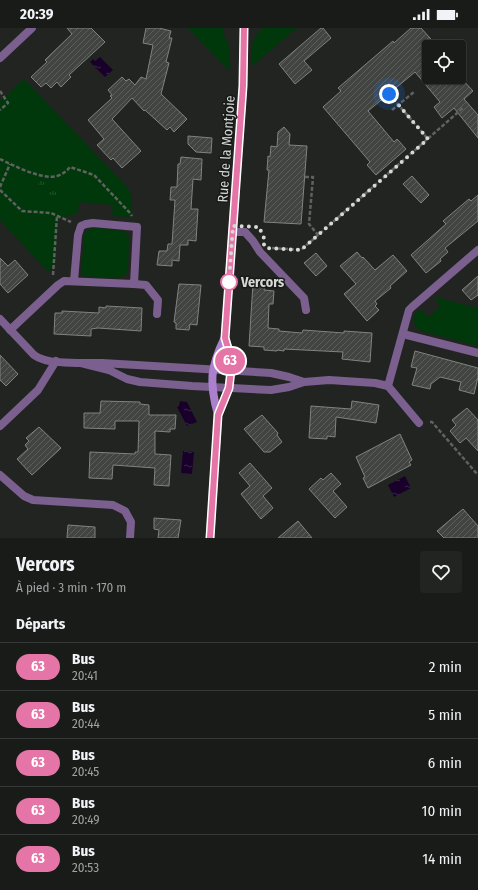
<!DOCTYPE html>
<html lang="fr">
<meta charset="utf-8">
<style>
:root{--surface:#191b19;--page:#222422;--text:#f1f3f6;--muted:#9fa1a2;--line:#373938}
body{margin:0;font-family:"Fira Sans Condensed",sans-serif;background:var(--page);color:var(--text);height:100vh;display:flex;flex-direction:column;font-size:15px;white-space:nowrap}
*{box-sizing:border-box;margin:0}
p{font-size:13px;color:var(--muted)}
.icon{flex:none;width:22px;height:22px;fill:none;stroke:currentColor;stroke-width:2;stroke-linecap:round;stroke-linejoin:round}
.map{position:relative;height:510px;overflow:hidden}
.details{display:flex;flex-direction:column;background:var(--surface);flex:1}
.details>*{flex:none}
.badge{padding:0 8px;border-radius:13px;font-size:14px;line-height:26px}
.controls{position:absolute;left:422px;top:12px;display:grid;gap:8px}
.controls a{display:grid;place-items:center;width:44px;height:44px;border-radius:4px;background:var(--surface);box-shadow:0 1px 3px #0004,0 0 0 1px var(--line);font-size:20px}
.you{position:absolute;width:20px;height:20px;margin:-10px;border:3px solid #fff;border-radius:50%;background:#1a73e8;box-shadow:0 0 0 6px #1a73e833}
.map>.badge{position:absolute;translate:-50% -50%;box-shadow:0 0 0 2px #fff}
h2{padding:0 16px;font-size:15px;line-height:36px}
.round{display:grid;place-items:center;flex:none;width:42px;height:42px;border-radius:4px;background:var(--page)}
.overview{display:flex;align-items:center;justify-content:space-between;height:68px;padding:0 16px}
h1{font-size:19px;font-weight:700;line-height:30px}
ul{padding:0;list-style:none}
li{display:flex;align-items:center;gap:12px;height:48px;padding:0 16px;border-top:1px solid var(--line)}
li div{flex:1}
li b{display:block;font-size:15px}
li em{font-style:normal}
li .badge{min-width:44px;font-weight:700;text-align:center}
.status{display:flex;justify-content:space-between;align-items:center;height:28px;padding:0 20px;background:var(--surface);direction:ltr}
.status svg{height:11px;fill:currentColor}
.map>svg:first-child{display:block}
.grass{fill:#00380b}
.park{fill:url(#park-tufts)}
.water{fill:url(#water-ripples)}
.building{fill:url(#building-hatch);stroke:#808380}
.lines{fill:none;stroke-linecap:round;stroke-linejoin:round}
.path{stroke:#5f625f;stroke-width:2.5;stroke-dasharray:4 2;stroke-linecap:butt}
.minor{stroke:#7a5f8f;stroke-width:8}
.secondary{stroke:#ab81ce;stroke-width:8}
.line-casing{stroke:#fff;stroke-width:9}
.line{stroke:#e675a7;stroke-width:6}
.walk{stroke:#d7d9d7;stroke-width:4;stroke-dasharray:0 7.2}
.stop-dot{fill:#fff;stroke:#e675a7;stroke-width:2}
.labels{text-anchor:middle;stroke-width:3;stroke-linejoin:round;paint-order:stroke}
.street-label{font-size:14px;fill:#d7d9d7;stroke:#181a18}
.stop-label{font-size:14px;font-weight:bold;fill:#d7d9d7;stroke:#181a18;text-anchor:start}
</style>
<div class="status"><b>20:39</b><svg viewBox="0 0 49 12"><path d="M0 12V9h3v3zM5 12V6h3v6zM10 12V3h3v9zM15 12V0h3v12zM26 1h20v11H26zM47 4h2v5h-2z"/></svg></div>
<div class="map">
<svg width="478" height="510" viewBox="0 0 478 510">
<defs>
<pattern id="park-tufts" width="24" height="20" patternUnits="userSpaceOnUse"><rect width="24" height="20" fill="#00380b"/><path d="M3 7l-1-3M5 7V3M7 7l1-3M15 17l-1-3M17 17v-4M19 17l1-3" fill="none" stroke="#24542e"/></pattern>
<pattern id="water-ripples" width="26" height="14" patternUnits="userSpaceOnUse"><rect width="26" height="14" fill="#19002b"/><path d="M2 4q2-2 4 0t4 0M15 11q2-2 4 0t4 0" fill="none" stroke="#3a2549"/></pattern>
<pattern id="building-hatch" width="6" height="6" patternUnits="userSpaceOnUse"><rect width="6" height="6" fill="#414441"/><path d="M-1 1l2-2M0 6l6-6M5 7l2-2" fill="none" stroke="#5c5e5c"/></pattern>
</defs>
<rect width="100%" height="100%" fill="#212421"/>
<g class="grass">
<path d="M188,0h35c-1,7 5,12 6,19 1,8 0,16 0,24z"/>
<path d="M263,0h34l-46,39c0,-15 -1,-29 12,-39z"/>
<polygon points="24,51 127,159 132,168 131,189 112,188 113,177 79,174 78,185 58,191 55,237 48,244 0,192 0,73"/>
<path d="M93,200c10,1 30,-1 36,8l-1,35 -4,5 -6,2 -37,-2 3,-40 3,-6z"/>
<path d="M434,269l44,11v38l-57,-15c-7,-5 -8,-10 -6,-18l6,-3 8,7 11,-11z"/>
</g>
<polygon class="park" points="39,151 56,152 56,169 37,167"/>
<g class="water">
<polygon points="100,29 113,42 105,49 90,34 93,31 95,33"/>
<polygon points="180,373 187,374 197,394 187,398 177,379 179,378"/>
<polygon points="183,423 194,424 192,446 181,445"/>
<polygon points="405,448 411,460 394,469 388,457"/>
</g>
<g class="building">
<polygon points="67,0 91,0 105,14 69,47 71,49 61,59 57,54 51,60 46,55 41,59 31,49 47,34 45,32 72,6"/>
<polygon points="146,0 159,0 171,3 169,10 172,10 166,34 169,35 161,66 187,91 174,104 170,99 167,102 145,82 144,83 132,70 112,91 141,123 122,140 113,130 111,132 97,117 104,111 88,92 112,70 110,68 112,67 108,62 122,49 126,53 129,51 135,57 141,49 146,51 153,17 143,15"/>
<polygon points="321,0 323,0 331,10 304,33 312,42 295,56 279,36"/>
<polygon points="411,0 421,0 438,19 429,19 429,49 460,49 473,63 464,71 478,87 478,110 454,80 442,90 434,79 440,74 415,44 368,83 394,114 397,111 406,121 376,147 367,137 370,134 323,79 341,63 338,60 393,13 394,15"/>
<polygon points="284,99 290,106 289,117 307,118 301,196 264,194 269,142 267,142 268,128 270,129 271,118 277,119 278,104"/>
<polygon points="188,108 212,110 211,125 196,124 188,116"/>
<polygon points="181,129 202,131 201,152 193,151 191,181 198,181 196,213 188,212 188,217 180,217 179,233 172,232 172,238 157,237 159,223 167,223 168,216 172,216 175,172 170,172 171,159 177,159 178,136 180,136"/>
<polygon points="412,148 429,167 421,175 403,156"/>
<polygon points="478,167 478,193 445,220 448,224 440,231 441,233 426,245 411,227 446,196 443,193 469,171 471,173"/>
<polygon points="357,224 362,230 363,229 375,242 393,227 407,243 390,258 391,260 375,273 377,276 375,278 379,282 367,293 344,266 356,256 340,238"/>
<polygon points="316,225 327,238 316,248 304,235"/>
<polygon points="0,230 8,238 15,232 28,247 8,265 0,256"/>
<polygon points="478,248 478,267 471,272 462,262"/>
<polygon points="253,255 265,256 264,262 274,263 273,276 269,276 268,300 279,301 279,303 302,305 303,302 344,305 344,303 372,305 370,334 342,331 343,324 284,321 284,323 277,322 277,323 264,322 264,319 249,318"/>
<polygon points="179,256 201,257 197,297 190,296 189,302 176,301 176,295 174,294"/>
<polygon points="106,278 142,280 141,303 98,300 91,301 91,308 54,306 55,285 62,285 62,283 99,285 99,279 106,280"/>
<polygon points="415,323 478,340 478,349 474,366 459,362 461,354 440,349 431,356 430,361 412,357 417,340 411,339"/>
<polygon points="0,327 18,346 6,358 0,352"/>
<polygon points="101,373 140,374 140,376 149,377 149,387 176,387 175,401 170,401 170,404 155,403 155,426 171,427 169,458 154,457 155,440 113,437 112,451 89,450 90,424 135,426 135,424 138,424 139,393 115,393 115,401 84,400 84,385 100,385"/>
<polygon points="352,373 379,377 376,395 336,389 335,409 327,408 327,411 309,410 311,378 351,381"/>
<polygon points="467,380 478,392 478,423 466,410 460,415 450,403 456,397 452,392"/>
<polygon points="262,387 278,405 277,407 282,414 270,424 264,424 244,401"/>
<polygon points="39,399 61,420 32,447 17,431 28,421 25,417 29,413 26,410"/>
<polygon points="400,406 412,432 409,434 411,437 368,460 363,450 365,449 356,429"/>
<polygon points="250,435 272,460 263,468 273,480 261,491 241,466 250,458 239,445"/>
<polygon points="331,445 341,456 333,463 347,479 335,490 309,461 321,450 323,452"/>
<polygon points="463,481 478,498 478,510 444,510 437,503"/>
<polygon points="154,490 181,492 178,510 158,510 159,502 154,501"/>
<polygon points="298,493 312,510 278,510"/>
<polygon points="68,497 95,499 95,510 67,510"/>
</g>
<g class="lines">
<g class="path">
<polyline points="0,63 8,75 0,82"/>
<polyline points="389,66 428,111"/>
<polyline points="392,82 414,64"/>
<path d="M0,131c14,7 42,21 57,17 6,-2 10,-5 13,-9l24,8 36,38 2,3"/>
<polyline points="305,149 313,149 309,196 318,207"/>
<polyline points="0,159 10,136"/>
<polyline points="0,162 22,183 51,185 71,194"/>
<polyline points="272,220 301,222 464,79"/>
<polyline points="53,247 57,188"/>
<polyline points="430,394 432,394 478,447"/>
</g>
<g class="minor">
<polyline points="0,30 32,0"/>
<polyline points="232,204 245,204 253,213 260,224 304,270 306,282"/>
<polyline points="134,256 146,257 158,272 157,286"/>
<path d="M0,291l34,36c13,9 31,7 47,8"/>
<polyline points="10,302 58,257 64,253 134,256 137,199 93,195 86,196 81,198 78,207 74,253"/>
<polyline points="403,306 478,325"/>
<polyline points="304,354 289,349 271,345 102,335 81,335 109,342 127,351 140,354 192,358 271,362 289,359 304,354 329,352 375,355 388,358 419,395"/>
<polyline points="388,358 409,282 412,279 478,222"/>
<polyline points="0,398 38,362 56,333"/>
<polyline points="0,447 24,468 33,472 113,477 125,483 131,494 130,510"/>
</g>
<g class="secondary">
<path d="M218,387c-9,-33 -8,-47 7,-78"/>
<polyline points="210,510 218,387 229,360 231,342 230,327 225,309 243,58 244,0"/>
</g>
</g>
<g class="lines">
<g class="line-casing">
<polyline id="line" points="210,510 218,387 229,360 231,342 230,327 225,310 243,58 244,0"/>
</g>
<use href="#line" class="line"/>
<polyline class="walk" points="229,254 233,198 259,199 264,210 264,217 266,220 301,222 428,111 389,66"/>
</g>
<circle class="stop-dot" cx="229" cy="254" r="8"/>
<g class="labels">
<g class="street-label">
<text transform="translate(226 121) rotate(-86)" y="5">Rue de la Montjoie</text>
</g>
<g class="stop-label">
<text x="241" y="259">Vercors</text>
</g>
</g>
</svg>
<div class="controls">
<a><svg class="icon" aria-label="locate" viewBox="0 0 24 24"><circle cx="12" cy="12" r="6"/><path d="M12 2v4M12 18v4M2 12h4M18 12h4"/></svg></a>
</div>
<div class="you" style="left:389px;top:66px"></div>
<b class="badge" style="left:230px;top:333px;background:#e675a7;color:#fff">63</b>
</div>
<section class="details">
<div class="overview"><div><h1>Vercors</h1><p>À pied · 3 min · 170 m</p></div><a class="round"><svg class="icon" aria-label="heart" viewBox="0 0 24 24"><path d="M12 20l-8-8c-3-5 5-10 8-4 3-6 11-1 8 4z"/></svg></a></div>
<h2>Départs</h2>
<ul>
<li><span class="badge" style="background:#e675a7;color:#fff">63</span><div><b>Bus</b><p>20:41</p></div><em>2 min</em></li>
<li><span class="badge" style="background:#e675a7;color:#fff">63</span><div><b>Bus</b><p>20:44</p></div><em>5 min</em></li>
<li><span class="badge" style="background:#e675a7;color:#fff">63</span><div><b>Bus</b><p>20:45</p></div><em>6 min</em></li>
<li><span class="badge" style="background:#e675a7;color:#fff">63</span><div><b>Bus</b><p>20:49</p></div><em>10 min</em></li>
<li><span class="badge" style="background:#e675a7;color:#fff">63</span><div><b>Bus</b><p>20:53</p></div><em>14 min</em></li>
</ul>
</section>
